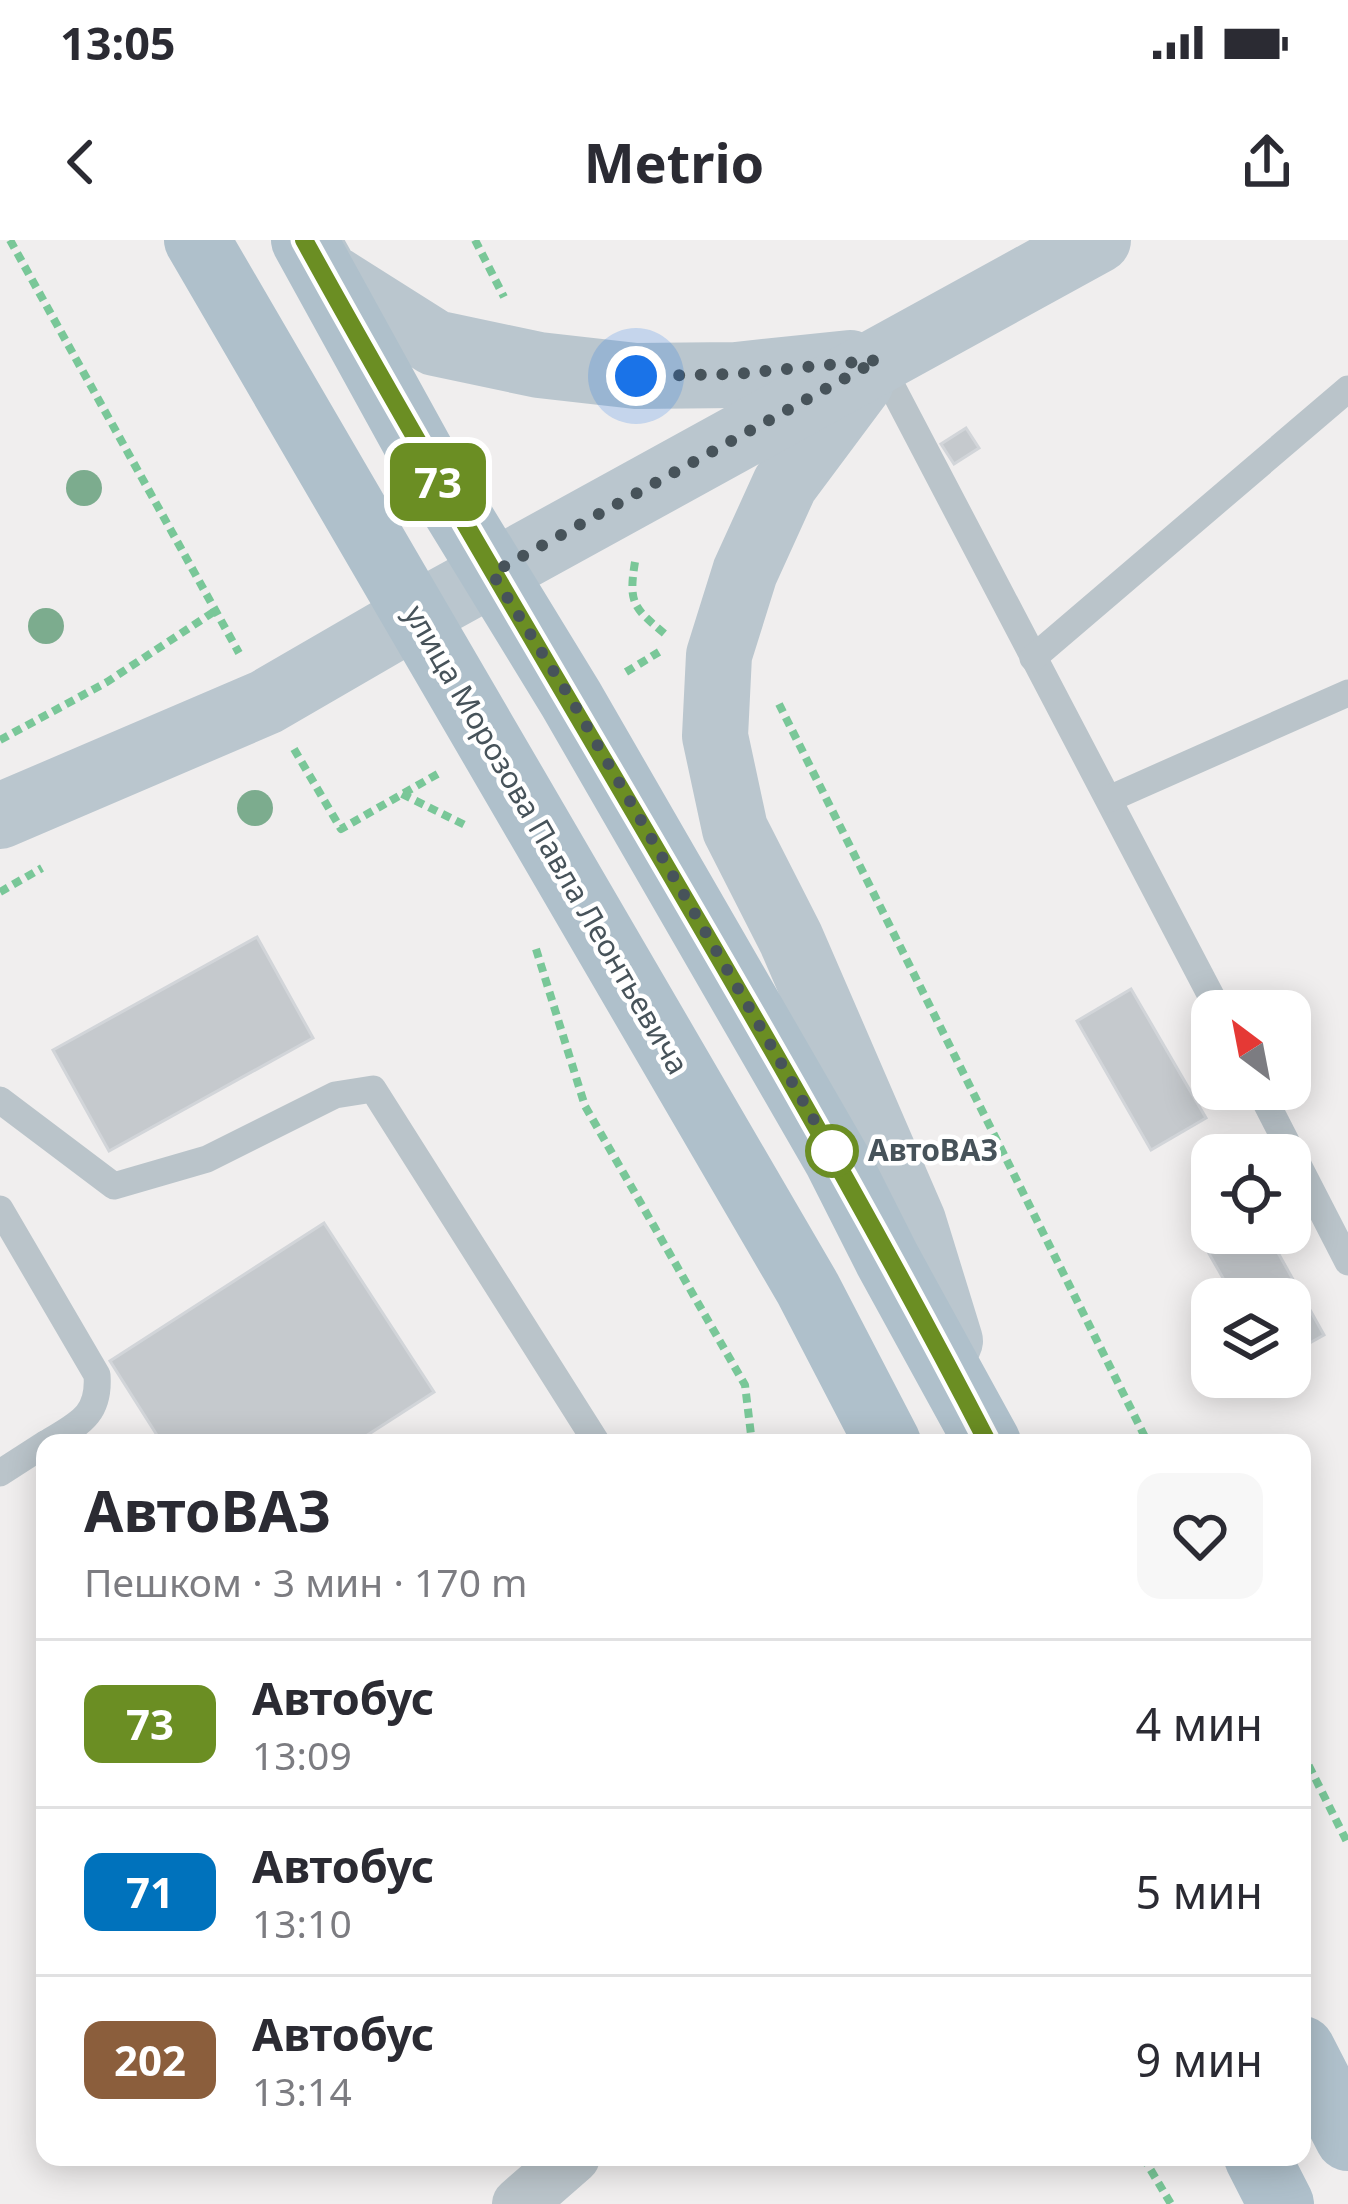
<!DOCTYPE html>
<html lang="ru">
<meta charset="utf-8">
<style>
:root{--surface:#fff;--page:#f7f7f7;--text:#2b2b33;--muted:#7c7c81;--line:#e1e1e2}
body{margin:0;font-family:"Noto Sans",sans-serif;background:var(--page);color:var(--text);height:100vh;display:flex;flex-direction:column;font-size:45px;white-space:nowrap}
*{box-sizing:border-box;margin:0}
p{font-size:39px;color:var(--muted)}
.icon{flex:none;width:66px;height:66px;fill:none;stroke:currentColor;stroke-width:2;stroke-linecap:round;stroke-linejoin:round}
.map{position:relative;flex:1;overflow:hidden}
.sheet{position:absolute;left:36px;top:1194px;width:1275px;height:732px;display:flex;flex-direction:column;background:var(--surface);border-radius:24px;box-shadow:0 6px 30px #0003}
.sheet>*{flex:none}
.badge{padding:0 24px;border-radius:18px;font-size:42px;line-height:78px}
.needle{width:78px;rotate:328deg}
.buttons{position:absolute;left:1191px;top:750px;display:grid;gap:24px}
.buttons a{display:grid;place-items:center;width:120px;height:120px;border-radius:24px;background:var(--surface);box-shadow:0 6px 30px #0003;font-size:60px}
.you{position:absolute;width:60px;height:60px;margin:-30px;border:9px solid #fff;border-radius:50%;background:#1a73e8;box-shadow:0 0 0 18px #1a73e833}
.map>.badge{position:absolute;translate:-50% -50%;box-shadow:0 0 0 6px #fff}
.round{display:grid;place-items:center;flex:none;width:126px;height:126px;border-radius:24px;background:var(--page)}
.head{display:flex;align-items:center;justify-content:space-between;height:204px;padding:0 48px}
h1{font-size:57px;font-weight:700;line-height:90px}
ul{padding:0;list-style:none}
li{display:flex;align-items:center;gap:36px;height:168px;padding:0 48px;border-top:3px solid var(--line)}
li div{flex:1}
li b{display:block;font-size:45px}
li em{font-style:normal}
li .badge{min-width:132px;font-weight:700;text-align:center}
.status{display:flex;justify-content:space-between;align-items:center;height:84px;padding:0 60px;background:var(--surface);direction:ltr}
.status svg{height:33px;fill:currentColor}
header{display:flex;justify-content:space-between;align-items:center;height:156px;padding:0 48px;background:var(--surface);font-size:54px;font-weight:700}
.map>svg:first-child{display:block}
.building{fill:#c5c9cd;stroke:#d2d5d9;stroke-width:3}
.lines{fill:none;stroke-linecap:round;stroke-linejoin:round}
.path{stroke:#79c798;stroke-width:8;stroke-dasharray:9 6;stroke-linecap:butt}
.lane{stroke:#bac4ca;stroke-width:27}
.street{stroke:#bac4ca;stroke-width:54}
.secondary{stroke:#bac6ce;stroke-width:66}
.primary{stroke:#afc0cb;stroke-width:66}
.tree{fill:#7cac8e}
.line-casing{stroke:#fff;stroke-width:27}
.line{stroke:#6b8e23;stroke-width:18}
.walk{stroke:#47535a;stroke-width:12;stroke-dasharray:0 21.6}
.stop-dot{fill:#fff;stroke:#6b8e23;stroke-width:6}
.labels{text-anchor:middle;stroke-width:9;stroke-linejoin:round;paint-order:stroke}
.street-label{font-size:30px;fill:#47535a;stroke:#fff}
.stop-label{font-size:30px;font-weight:bold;fill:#47535a;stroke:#fff;text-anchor:start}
</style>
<div class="status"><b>13:05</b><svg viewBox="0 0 49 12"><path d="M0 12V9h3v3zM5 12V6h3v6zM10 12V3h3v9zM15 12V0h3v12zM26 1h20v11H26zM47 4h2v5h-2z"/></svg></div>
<header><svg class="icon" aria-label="back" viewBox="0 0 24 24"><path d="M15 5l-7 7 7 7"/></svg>Metrio<svg class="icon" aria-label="share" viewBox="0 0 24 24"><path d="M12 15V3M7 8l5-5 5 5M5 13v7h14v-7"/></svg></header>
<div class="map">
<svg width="1348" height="1964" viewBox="0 0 1348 1964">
<rect width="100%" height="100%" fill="#f0eeee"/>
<g class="building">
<polygon points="966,188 979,208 954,224 941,204"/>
<polygon points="257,697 313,798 109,911 53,810"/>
<polygon points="1131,749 1206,878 1151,910 1077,781"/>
<polygon points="324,983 434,1152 355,1203 162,1203 110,1121"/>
<polygon points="1212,992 1267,993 1324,1095 1290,1114 1290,1059 1235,1059 1200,998"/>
</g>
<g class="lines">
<g class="path">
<polyline points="10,0 239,413"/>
<polyline points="475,0 504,57"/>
<path d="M635,322c-7,42 -1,46 30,72"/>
<polyline points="626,432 659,412"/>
<polyline points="779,464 1148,1203"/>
<polyline points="0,500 107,442 215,371"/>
<polyline points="294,509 341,589 441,532"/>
<polyline points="402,554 469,587"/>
<polyline points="0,652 42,628"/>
<polyline points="536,709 585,866 745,1145 752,1203"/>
<polyline points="1302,1512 1348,1604"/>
<polyline points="1143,1917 1171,1964"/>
</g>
<g class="lane">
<polyline points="878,120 1219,771"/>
<polyline points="1033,418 1348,149"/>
<polyline points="1109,559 1348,453"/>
<polyline points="1259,849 1348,1022"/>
<polyline points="0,860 114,946 207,919 335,855 373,849 597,1203"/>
<path d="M0,969l97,166c3,41 -19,49 -50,68"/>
<polyline points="0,1233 45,1204"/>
</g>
<polyline class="street" points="519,1964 573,1917"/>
<g class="secondary">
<polyline points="313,11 326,34 435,103 539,125 636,136 736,135 850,123"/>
<polyline points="861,142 785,244 745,332 719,415 715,496 735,589 791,699 913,981 950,1101"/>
<polyline points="0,576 266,462 416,375 1098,0"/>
</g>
<g class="primary">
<polyline points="197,0 808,1049 888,1203"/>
<polyline points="304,0 429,227 571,459 837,920 887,1019 988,1203"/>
<polyline points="1302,1809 1348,1898"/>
<polyline points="1257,1917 1281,1964"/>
</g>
</g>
<g class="tree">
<circle cx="84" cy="248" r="18"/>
<circle cx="46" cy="386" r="18"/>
<circle cx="255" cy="568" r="18"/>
</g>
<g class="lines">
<g class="line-casing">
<path id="line" d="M304,0c223,404 472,793 684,1203"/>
</g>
<use href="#line" class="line"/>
<polyline class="walk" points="636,136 736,134 878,120 492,333 571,459 837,920 832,911"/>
</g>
<circle class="stop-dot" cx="832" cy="911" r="24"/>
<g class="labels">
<g class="street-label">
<text transform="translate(546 600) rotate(60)" y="10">улица Морозова Павла Леонтьевича</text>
</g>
<g class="stop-label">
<text x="868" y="921">АвтоВАЗ</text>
</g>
</g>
</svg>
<div class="buttons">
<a><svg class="needle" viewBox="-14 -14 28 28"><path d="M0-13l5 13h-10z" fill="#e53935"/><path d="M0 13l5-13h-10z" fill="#7c7c81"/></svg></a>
<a><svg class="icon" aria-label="locate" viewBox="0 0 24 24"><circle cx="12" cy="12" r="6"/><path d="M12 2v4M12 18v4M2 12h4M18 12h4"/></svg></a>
<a><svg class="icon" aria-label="layers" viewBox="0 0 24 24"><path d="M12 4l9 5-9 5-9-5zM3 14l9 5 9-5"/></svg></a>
</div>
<div class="you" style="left:636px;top:136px"></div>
<b class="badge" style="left:438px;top:242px;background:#6b8e23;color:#fff">73</b>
<section class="sheet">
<div class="head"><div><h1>АвтоВАЗ</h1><p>Пешком · 3 мин · 170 m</p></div><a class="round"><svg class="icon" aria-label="heart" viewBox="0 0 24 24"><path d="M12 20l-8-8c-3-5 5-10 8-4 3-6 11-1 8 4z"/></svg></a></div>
<ul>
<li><span class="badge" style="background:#6b8e23;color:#fff">73</span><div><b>Автобус</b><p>13:09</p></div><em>4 мин</em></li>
<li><span class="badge" style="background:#0072bc;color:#fff">71</span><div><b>Автобус</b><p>13:10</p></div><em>5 мин</em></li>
<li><span class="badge" style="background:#8b5e3c;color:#fff">202</span><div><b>Автобус</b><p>13:14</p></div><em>9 мин</em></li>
</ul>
</section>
</div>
